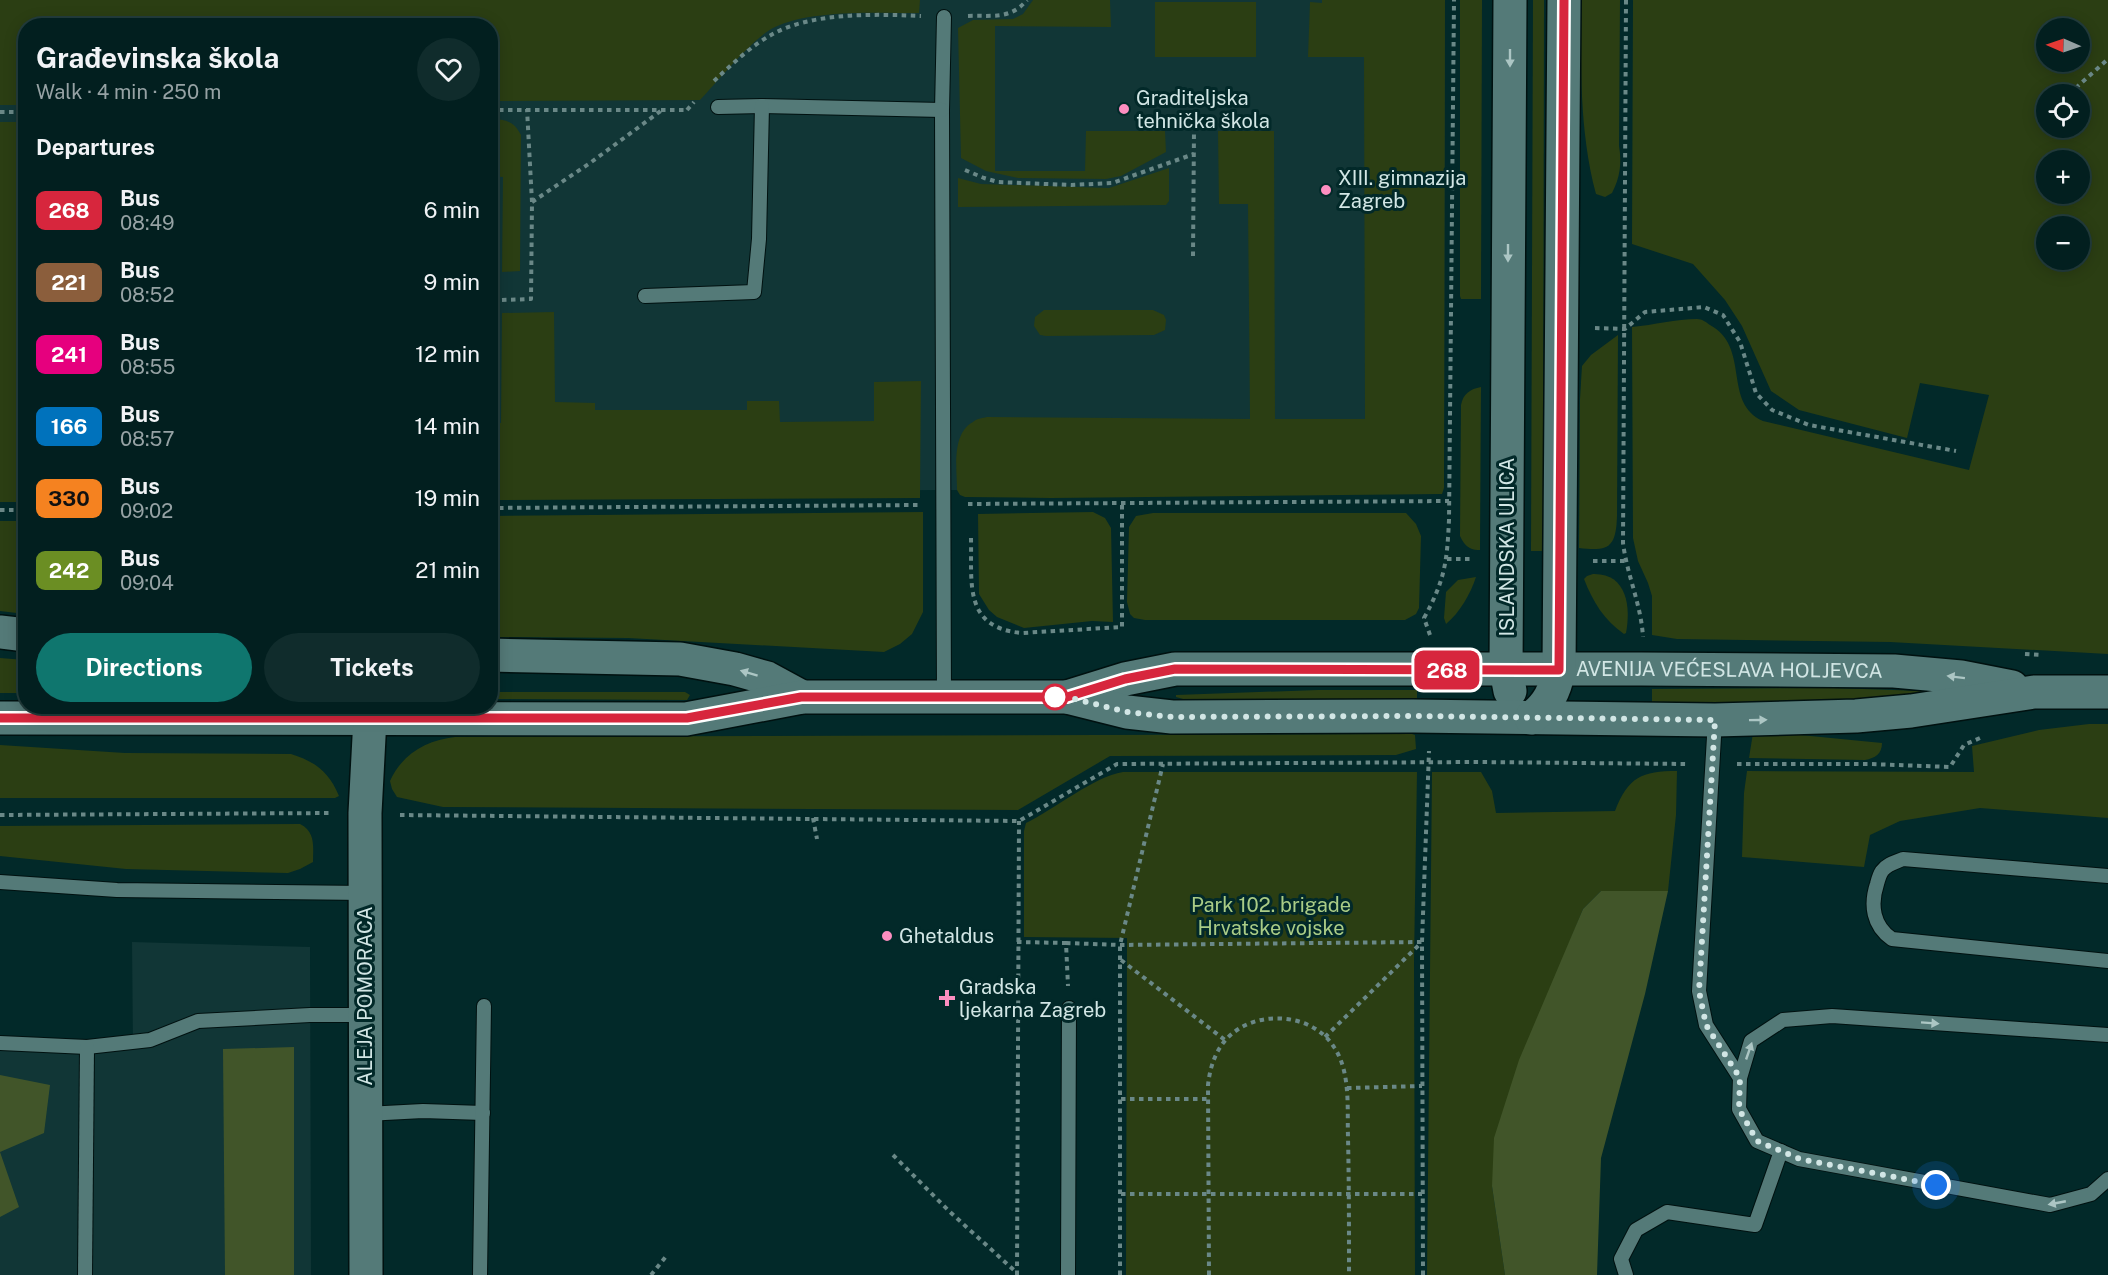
<!DOCTYPE html>
<meta charset="utf-8">
<style>
:root{--surface:#021f1f;--page:#102c2c;--text:#f1f3f6;--muted:#96a2a4;--line:#233d3d;--accent:#0f766e}
body{margin:0;font-family:"Public Sans",sans-serif;background:var(--page);color:var(--text);height:100vh;display:flex;flex-direction:column;font-size:22px;white-space:nowrap}
*{box-sizing:border-box;margin:0}
p{font-size:20px;color:var(--muted)}
.icon{flex:none;width:33px;height:33px;fill:none;stroke:currentColor;stroke-width:2;stroke-linecap:round;stroke-linejoin:round}
.map{position:relative;flex:1;overflow:hidden}
.drawer{position:absolute;left:18px;top:18px;width:480px;height:696px;display:flex;flex-direction:column;background:var(--surface);border-radius:24px;box-shadow:0 3px 15px #0003,0 0 0 2px var(--line)}
.drawer>*{flex:none}
.badge{padding:0 12px;border-radius:9px;font-size:21px;line-height:39px}
.needle{width:39px;rotate:272deg}
.tools{position:absolute;left:2036px;top:18px;display:grid;gap:12px}
.tools a{display:grid;place-items:center;width:54px;height:54px;border-radius:50%;background:var(--surface);box-shadow:0 3px 15px #0003,0 0 0 2px var(--line);font-size:30px}
.you{position:absolute;width:30px;height:30px;margin:-15px;border:4px solid #fff;border-radius:50%;background:#1a73e8;box-shadow:0 0 0 9px #1a73e833}
.map>.badge{position:absolute;translate:-50% -50%;box-shadow:0 0 0 3px #fff}
h2{padding:0 18px;font-size:22px;line-height:54px}
.round{display:grid;place-items:center;flex:none;width:63px;height:63px;border-radius:32px;background:var(--page)}
.head{display:flex;align-items:center;justify-content:space-between;height:102px;padding:0 18px}
h1{font-size:28px;font-weight:700;line-height:45px}
.button{display:flex;gap:12px;margin-top:auto;padding:12px 18px}
.button a{flex:1;height:69px;border-radius:36px;background:var(--accent);color:#fff;font-size:24px;font-weight:700;line-height:69px;text-align:center}
.button a+a{background:var(--page);color:var(--text)}
ul{padding:0;list-style:none}
li{display:flex;align-items:center;gap:18px;height:72px;padding:0 18px}
li div{flex:1}
li b{display:block;font-size:22px}
li em{font-style:normal}
li .badge{min-width:66px;font-weight:700;text-align:center}
.map>svg:first-child{display:block}
.built{fill:#113636}
.green{fill:#2b3e13;fill-rule:evenodd}
.forest{fill:#415529}
.lines{fill:none;stroke-linecap:round;stroke-linejoin:round}
.service-casing{stroke:#001110;stroke-width:16}
.tertiary-casing{stroke:#001110;stroke-width:36}
.path{stroke:#6a8887;stroke-width:4;stroke-dasharray:4.5 4.5;stroke-linecap:butt}
.service{stroke:#547a78;stroke-width:14}
.tertiary{stroke:#547a78;stroke-width:33}
.oneway{fill:#acc6c4}
.line-casing{stroke:#fff;stroke-width:14}
.line{stroke:#d7263d;stroke-width:9}
.walk{stroke:#d2e6e5;stroke-width:6;stroke-dasharray:0 10.8}
.poi-dot{fill:#fd8ec0;stroke:#022929;stroke-width:2}
.stop-dot{fill:#fff;stroke:#d7263d;stroke-width:3}
.labels{text-anchor:middle;stroke-width:6;stroke-linejoin:round;paint-order:stroke}
.poi-label{font-size:20px;fill:#d2e6e5;stroke:#022929;text-anchor:start}
.street-label{font-size:20px;fill:#d2e6e5;stroke:#022929}
.park-label{font-size:20px;fill:#aacc86;stroke:#022929}
</style>
<div class="map">
<svg width="2108" height="1275" viewBox="0 0 2108 1275">
<rect width="100%" height="100%" fill="#022929"/>
<g class="built">
<polygon points="0,0 1445,0 1444,488 491,492 490,26 26,26 25,494 0,494"/>
<polygon points="132,942 310,947 311,1275 0,1275 0,1049 133,1049"/>
</g>
<g class="green">
<path d="M0,0h920l-1,13c-41,0 -109,-4 -146,15 -21,11 -56,54 -73,72l-209,1 -1,-75h-464l-1,79h-25z"/>
<polygon points="1033,0 1110,0 1111,27 995,26 995,171 1085,171 1086,131 1165,131 1166,152 1121,176 1106,179 1018,178 986,171 961,158 958,28 973,20 1013,19 1023,14"/>
<path d="M1322,0h123l-1,488 -2,6 -391,4 -86,-1 -5,-2 -3,-5c0,-21 -6,-56 16,-68 3,-3 9,-4 14,-5l263,2 -2,-215h-29l-1,-73h56l1,288h90l-1,-362h-56l2,-55 12,1z"/>
<polygon points="1460,0 1482,0 1481,299 1461,299 1460,296"/>
<polygon points="1533,0 1544,0 1543,551 1531,551"/>
<path d="M1581,0h39l-1,146c3,17 1,32 -7,47l-7,4 -9,-3c-17,-64 -15,-129 -15,-194z"/>
<path d="M1633,0h475v654l-218,-12 -213,-3 -25,-4v-39l-4,-13 -10,-22 -5,-23 -1,-211c22,-2 44,-8 65,-8 5,0 9,3 13,6 41,22 12,78 53,96l206,49 20,-75 -69,-12 -13,55 -108,-28 -28,-19 -29,-65 -17,-26 -32,-36 -61,-20zM2046,28h33v34h-33zM2046,94h33v34h-33zM2079,160v34h-33v-34zM2046,226h33v34h-33z"/>
<rect x="1155" y="2" width="101" height="55"/>
<path d="M491,119c14,0 23,2 30,16l-1,136 -18,1 1,-95 -12,-1z"/>
<rect x="0" y="122" width="25" height="380"/>
<polygon points="1169,168 1169,201 1166,205 958,207 958,178 981,184 1109,188"/>
<polygon points="1044,310 1153,310 1164,315 1166,320 1165,330 1154,335 1046,336 1040,335 1034,326 1035,317"/>
<polygon points="554,312 555,402 595,403 595,410 747,410 747,401 779,401 780,422 874,421 874,382 921,381 920,498 491,500 491,423 501,423 502,313"/>
<path d="M1618,335l-1,181c-1,30 -7,36 -38,32l1,-149 2,-33 9,-11z"/>
<path d="M1481,387l-1,163c-10,1 -16,-5 -20,-14l1,-131c2,-11 9,-16 20,-18z"/>
<polygon points="923,512 923,612 912,634 900,644 884,652 628,638 491,637 491,516"/>
<polygon points="1093,512 1105,518 1111,528 1113,622 1092,621 1024,628 997,617 989,610 979,594 978,514"/>
<polygon points="1153,513 1406,513 1416,524 1421,536 1419,608 1416,614 1405,620 1145,620 1134,618 1130,614 1127,602 1129,527 1136,516"/>
<polygon points="0,521 25,521 25,614 0,611"/>
<path d="M1593,574c34,-1 38,33 33,59l-2,1c-20,-14 -31,-32 -40,-55l3,-3z"/>
<path d="M1476,577c-6,18 -16,35 -30,47l-2,-6 2,-26 12,-12z"/>
<polygon points="0,658 25,660 25,693 0,693"/>
<polygon points="1833,688 1923,691 1927,693 1927,698 1652,710 1652,689"/>
<polygon points="1318,690 1417,690 1417,700 1183,699 1176,697 1176,695"/>
<polygon points="491,692 685,692 690,695 687,700 491,699"/>
<polygon points="2089,724 2108,724 2108,818 1980,808 1900,821 1870,835 1864,867 1742,857 1744,793 1747,771 1974,772 1972,746 2039,730"/>
<path d="M1753,733l37,1 92,9c0,11 -7,15 -17,17l-116,-2z"/>
<path d="M1412,734l3,1 1,14 -20,6 -286,1 -92,54 -575,-3 -46,-10 -5,-8 -2,-8c12,-27 37,-41 65,-44z"/>
<path d="M0,745l125,8 166,1c25,8 38,18 48,42l-4,2h-335z"/>
<path d="M1677,771l-1,44 -8,76h-67l-18,18 -25,62 -66,215 13,89h-78l5,-503h49l11,19 4,22 119,-2c13,-34 27,-40 62,-40z"/>
<path d="M1123,772h294l-3,189 1,314h-289l1,-337 -103,-1v-106l2,-8c29,-14 67,-46 97,-51z"/>
<path d="M300,824c16,8 13,23 13,38l-13,7 -12,4 -162,-4 -126,-13v-30z"/>
</g>
<g class="forest">
<polygon points="1601,891 1668,891 1645,994 1601,1158 1597,1275 1505,1275 1492,1186 1494,1138 1519,1060 1583,909"/>
<polygon points="294,1047 294,1275 225,1275 223,1049"/>
<polygon points="0,1075 50,1085 44,1133 0,1152 19,1207 0,1217"/>
</g>
<g class="lines">
<g class="service-casing">
<g id="service">
<polyline points="944,17 942,110 944,698"/>
<polyline points="718,107 762,106 942,110"/>
<polyline points="645,296 754,292 759,239 762,106"/>
<polyline points="1715,720 1699,991 1706,1025 1740,1078"/>
<path d="M2108,876l-205,-17c-7,3 -16,5 -21,12 -2,3 -4,9 -5,13 -7,21 -4,42 15,55l216,22"/>
<polyline points="0,882 117,890 365,893"/>
<polyline points="2108,1035 1832,1016 1783,1020 1751,1041 1740,1078 1739,1109 1757,1141 1799,1159 2050,1205 2091,1194 2108,1179"/>
<polyline points="0,1043 87,1047 150,1040 198,1021 310,1015 365,1015"/>
<polyline points="366,1114 423,1111 483,1113"/>
<polyline points="85,1275 87,1047"/>
<polyline points="480,1275 484,1006"/>
<polyline points="1068,1275 1069,1008"/>
<polyline points="1626,1275 1621,1259 1636,1230 1667,1212 1755,1225 1781,1151"/>
</g>
</g>
<g class="tertiary-casing">
<g id="tertiary">
<polyline points="1510,0 1506,670 1510,691"/>
<polyline points="0,632 26,635"/>
<polyline points="490,655 680,659 735,669 767,678 802,697"/>
<path id="s1" d="M1067,697l58,-18 50,-10h466l253,2 67,6 51,10"/>
<polyline points="0,718 686,719 802,697 1067,697 1127,712 1172,717 1413,716 1715,720 1856,716 1911,711 2034,692 2108,692"/>
<path d="M1531,718c17,-13 24,-27 28,-48l5,-670"/>
<polyline points="366,1275 365,813 370,718"/>
</g>
</g>
<g class="path">
<path d="M1626,0l-3,543c4,32 18,61 20,94"/>
<path d="M968,16c24,-1 42,4 59,-16"/>
<path d="M714,81c17,-16 37,-35 57,-46 40,-23 105,-21 150,-19"/>
<polyline points="2069,94 2108,59"/>
<polyline points="490,110 687,110"/>
<polyline points="687,110 694,102"/>
<polyline points="0,112 26,112"/>
<polyline points="2044,118 2046,116"/>
<polyline points="965,170 984,178 998,182 1071,185 1112,183 1194,154"/>
<polyline points="532,202 590,163 662,110"/>
<polyline points="1193,256 1194,131"/>
<polyline points="502,300 531,299 532,202 527,109"/>
<polyline points="1595,328 1625,329 1645,312 1704,307 1723,315 1740,342 1756,393 1772,410 1809,425 1956,451"/>
<polyline points="968,504 1449,501"/>
<polyline points="490,508 919,505"/>
<polyline points="0,510 26,510"/>
<path d="M971,538c1,45 -8,90 51,95l100,-6v-123"/>
<polyline points="1447,559 1472,559"/>
<polyline points="1593,561 1625,561"/>
<path d="M1430,635l-6,-17c21,-38 23,-56 25,-98l5,-520"/>
<polyline points="2025,654 2041,655"/>
<polyline points="1737,764 1870,764 1950,767 1964,745 1980,738"/>
<polyline points="0,815 332,813"/>
<polyline points="400,815 1019,821 1117,764 1475,762 1688,764"/>
<polyline points="813,818 817,839"/>
<polyline points="1017,942 1066,943 1068,986"/>
<polyline points="1066,943 1120,945 1422,942"/>
<polyline points="1121,960 1225,1040"/>
<polyline points="1325,1037 1421,943"/>
<polyline points="1347,1088 1422,1086"/>
<polyline points="1121,1099 1208,1099"/>
<polyline points="893,1155 950,1212 1016,1272"/>
<polyline points="1121,1194 1422,1194"/>
<polyline points="651,1275 668,1254"/>
<polyline points="1017,1275 1019,821"/>
<polyline points="1120,1275 1120,945 1163,764"/>
<path d="M1209,1275l-1,-190c3,-27 14,-50 40,-61 29,-12 68,-5 86,23 17,25 13,62 14,90 1,46 1,92 1,138"/>
<polyline points="1423,1275 1422,942 1429,751"/>
</g>
<use href="#service" class="service"/>
<use href="#tertiary" class="tertiary"/>
</g>
<defs><path id="oneway-solid" d="M-6-.8H1V-3.2L6.5 0L1 3.2V.8H-6Z" transform="scale(1.5)"/></defs>
<g class="oneway">
<use href="#oneway-solid" transform="translate(1510 58) rotate(90)"/>
<use href="#oneway-solid" transform="translate(1508 253) rotate(90)"/>
<use href="#oneway-solid" transform="translate(749 673) rotate(-163)"/>
<use href="#oneway-solid" transform="translate(1956 677) rotate(-173)"/>
<use href="#oneway-solid" transform="translate(1758 720) rotate(-1)"/>
<use href="#oneway-solid" transform="translate(1930 1023) rotate(4)"/>
<use href="#oneway-solid" transform="translate(1749 1051) rotate(-71)"/>
<use href="#oneway-solid" transform="translate(2057 1203) rotate(169)"/>
</g>
<g class="lines">
<g class="line-casing">
<polyline id="line" points="0,718 687,718 801,697 1067,697 1125,679 1175,669 1559,670 1564,0"/>
</g>
<use href="#line" class="line"/>
<polyline class="walk" points="1055,697 1049,697 1067,697 1127,712 1172,717 1413,716 1715,720 1699,991 1706,1025 1740,1078 1739,1109 1757,1141 1800,1159 1936,1185"/>
</g>
<g class="poi-dot">
<circle cx="1124" cy="109" r="6"/>
<circle cx="1326" cy="190" r="6"/>
<circle cx="887" cy="936" r="6"/>
<path d="M944 989h6v6h6v6h-6v6h-6v-6h-6v-6h6z"/>
</g>
<circle class="stop-dot" cx="1055" cy="697" r="12"/>
<g class="labels">
<g class="poi-label">
<text x="1136" y="105">Graditeljska<tspan x="1136" dy="23">tehnička škola</tspan></text>
<text x="1338" y="185">XIII. gimnazija<tspan x="1338" dy="23">Zagreb</tspan></text>
<text x="899" y="943">Ghetaldus</text>
<text x="959" y="994">Gradska<tspan x="959" dy="23">ljekarna Zagreb</tspan></text>
</g>
<g class="street-label">
<text transform="translate(1507 547) rotate(-90)" y="7">ISLANDSKA ULICA</text>
<text dy="7" stroke="none"><textPath href="#s1" startOffset="666">AVENIJA VEĆESLAVA HOLJEVCA</textPath></text>
<text transform="translate(365 996) rotate(-90)" y="7">ALEJA POMORACA</text>
</g>
<g class="park-label">
<text x="1271" y="912">Park 102. brigade<tspan x="1271" dy="23">Hrvatske vojske</tspan></text>
</g>
</g>
</svg>
<div class="tools">
<a><svg class="needle" viewBox="-14 -14 28 28"><path d="M0-13l5 13h-10z" fill="#e53935"/><path d="M0 13l5-13h-10z" fill="#96a2a4"/></svg></a>
<a><svg class="icon" aria-label="locate" viewBox="0 0 24 24"><circle cx="12" cy="12" r="6"/><path d="M12 2v4M12 18v4M2 12h4M18 12h4"/></svg></a>
<a>+</a>
<a>−</a>
</div>
<div class="you" style="left:1936px;top:1185px"></div>
<b class="badge" style="left:1447px;top:670px;background:#d7263d;color:#fff">268</b>
<section class="drawer">
<div class="head"><div><h1>Građevinska škola</h1><p>Walk · 4 min · 250 m</p></div><a class="round"><svg class="icon" aria-label="heart" viewBox="0 0 24 24"><path d="M12 20l-8-8c-3-5 5-10 8-4 3-6 11-1 8 4z"/></svg></a></div>
<h2>Departures</h2>
<ul>
<li><span class="badge" style="background:#d7263d;color:#fff">268</span><div><b>Bus</b><p>08:49</p></div><em>6 min</em></li>
<li><span class="badge" style="background:#8b5e3c;color:#fff">221</span><div><b>Bus</b><p>08:52</p></div><em>9 min</em></li>
<li><span class="badge" style="background:#e6007e;color:#fff">241</span><div><b>Bus</b><p>08:55</p></div><em>12 min</em></li>
<li><span class="badge" style="background:#0072bc;color:#fff">166</span><div><b>Bus</b><p>08:57</p></div><em>14 min</em></li>
<li><span class="badge" style="background:#f58220;color:#111">330</span><div><b>Bus</b><p>09:02</p></div><em>19 min</em></li>
<li><span class="badge" style="background:#6b8e23;color:#fff">242</span><div><b>Bus</b><p>09:04</p></div><em>21 min</em></li>
</ul>
<div class="button"><a>Directions</a><a>Tickets</a></div>
</section>
</div>
